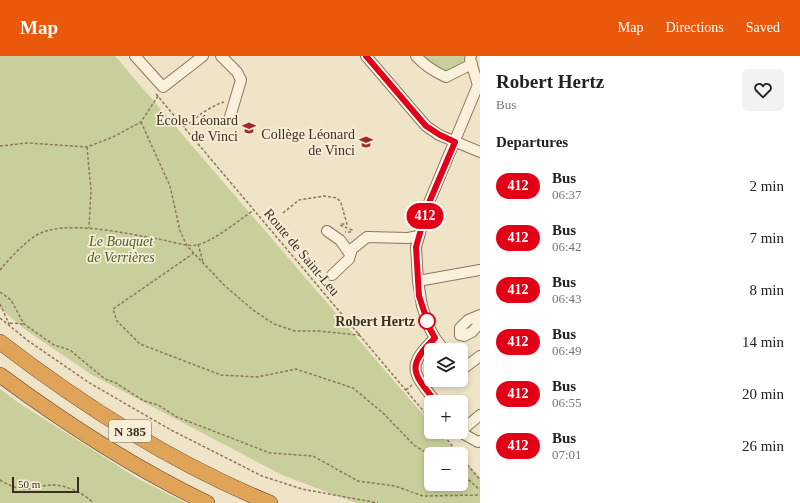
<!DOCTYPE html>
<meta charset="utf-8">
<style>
:root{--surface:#fff;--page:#f2f2f2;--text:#202124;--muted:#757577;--accent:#ea580c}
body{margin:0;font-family:Georgia,serif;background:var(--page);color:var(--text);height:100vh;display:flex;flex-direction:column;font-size:15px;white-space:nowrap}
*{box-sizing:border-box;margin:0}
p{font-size:13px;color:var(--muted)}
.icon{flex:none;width:22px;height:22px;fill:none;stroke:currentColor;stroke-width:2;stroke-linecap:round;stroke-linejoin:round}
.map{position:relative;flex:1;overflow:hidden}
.panel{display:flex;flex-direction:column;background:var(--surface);width:320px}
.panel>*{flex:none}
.badge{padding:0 8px;border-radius:13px;font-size:14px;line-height:26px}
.buttons{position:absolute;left:424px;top:287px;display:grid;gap:8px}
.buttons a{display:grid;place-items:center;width:44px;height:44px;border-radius:6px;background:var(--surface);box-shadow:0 2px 6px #0003;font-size:20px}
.scale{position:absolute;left:12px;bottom:10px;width:67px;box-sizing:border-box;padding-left:4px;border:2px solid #3d2e20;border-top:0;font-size:11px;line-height:14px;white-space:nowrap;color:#3d2e20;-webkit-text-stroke:3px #f7eed8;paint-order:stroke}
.map>.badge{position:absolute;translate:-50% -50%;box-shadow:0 0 0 2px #fff}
h2{padding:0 16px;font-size:15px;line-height:36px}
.round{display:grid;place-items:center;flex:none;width:42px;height:42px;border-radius:6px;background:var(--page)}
.headline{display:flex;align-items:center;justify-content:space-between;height:68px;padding:0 16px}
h1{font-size:19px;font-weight:800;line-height:30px}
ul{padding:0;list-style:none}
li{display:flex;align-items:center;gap:12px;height:52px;padding:0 16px}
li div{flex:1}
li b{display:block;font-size:15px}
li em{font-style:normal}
li .badge{min-width:44px;font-weight:700;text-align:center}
header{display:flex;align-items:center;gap:24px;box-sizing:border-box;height:56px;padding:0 20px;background:var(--accent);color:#fff}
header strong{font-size:19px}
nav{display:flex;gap:22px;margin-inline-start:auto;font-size:14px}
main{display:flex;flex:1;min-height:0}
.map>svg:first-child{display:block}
.green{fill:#c9cf9b}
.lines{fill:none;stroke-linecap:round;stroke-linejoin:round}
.minor-casing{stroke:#8d765c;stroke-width:12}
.highway-casing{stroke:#5b4430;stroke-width:16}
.path{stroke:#8d765c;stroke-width:1.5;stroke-dasharray:3 2;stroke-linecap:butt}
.minor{stroke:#faf1dc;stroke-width:10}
.highway{stroke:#e0a458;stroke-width:15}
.line-casing{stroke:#fff;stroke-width:9}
.line{stroke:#e30017;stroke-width:6}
.stop-dot{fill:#fff;stroke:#e30017;stroke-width:2}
.labels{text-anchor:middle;stroke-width:3.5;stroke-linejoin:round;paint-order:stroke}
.shield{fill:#f7eed8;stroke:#756857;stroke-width:1}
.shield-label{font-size:13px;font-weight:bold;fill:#3d2e20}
.poi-label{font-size:14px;fill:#3d2e20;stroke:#f7eed8;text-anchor:end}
.park-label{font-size:14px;font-style:italic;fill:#4d5a26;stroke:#f7eed8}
.street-label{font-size:14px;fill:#3d2e20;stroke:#f7eed8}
.stop-label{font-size:14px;font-weight:bold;fill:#3d2e20;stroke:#f7eed8;text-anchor:end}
</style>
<header>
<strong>Map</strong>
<nav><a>Map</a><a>Directions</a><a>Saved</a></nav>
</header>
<main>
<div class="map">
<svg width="480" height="447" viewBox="0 0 480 447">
<rect width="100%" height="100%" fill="#f0e4c8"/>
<g class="green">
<polygon points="0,0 115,0 431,368 431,376 438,376 459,398 431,398 431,428 461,428 461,401 480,421 480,447 356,447 282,419 92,319 23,272 0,252"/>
<polygon points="419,0 464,0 463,9 443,18"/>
<polygon points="0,333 19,347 140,424 186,447 0,447"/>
</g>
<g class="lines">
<g class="minor-casing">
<g id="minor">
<polyline points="135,0 163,31 203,0"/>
<polyline points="221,0 237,16 241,24 230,61"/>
<polyline points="366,0 426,70 439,79 480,96"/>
<path d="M416,0c8,9 19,16 30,21l26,-13"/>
<polyline points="471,0 470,3 478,29"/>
<polyline points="327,175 340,184 350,198"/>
<polyline points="332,219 349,203 352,193 367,181 408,182 419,180"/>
<polyline points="418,225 480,214"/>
<polyline points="480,259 468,264 460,272 460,279 464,280 472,276 480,267"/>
<path d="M435,282c-30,29 -22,35 1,64"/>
<polyline points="444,294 435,282 430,273 422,250 418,225 416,191 428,149 478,29 480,28"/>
<polyline points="461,311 464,312 480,300"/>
<polyline points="461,375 480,359"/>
<polyline points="460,376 478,386 480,385"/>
</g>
</g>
<g class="highway-casing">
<g id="highway">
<path d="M0,286c82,63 174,122 270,161"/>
<path d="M0,319c65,48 134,93 207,128"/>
</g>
</g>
<g class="path">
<polyline points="156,38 431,364"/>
<polyline points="141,66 170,130 180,175 187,190 225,230 253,254 274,268 295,275 318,275 358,279 360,277"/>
<path d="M184,71c13,-10 24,-20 40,-25"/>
<polyline points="0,90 28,87 87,91 113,81 141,66 158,40"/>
<polyline points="87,91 91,134 89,172"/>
<polyline points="283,157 299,144 324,140 337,142 341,147 347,168 341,168 340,169 352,174 351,176 345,176"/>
<polyline points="198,188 203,206"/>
<polyline points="194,197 113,253 117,265 140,288 221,319 257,321 296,313 353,332 383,357 414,389 431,400"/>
<path d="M0,214c10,-12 22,-25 35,-34 28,-18 92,-2 123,3 13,2 27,8 39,6 17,-4 42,-25 57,-35"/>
<polyline points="0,236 11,244 24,268 54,289 70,294 105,323 116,327 144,345 158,349 177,361 270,397 313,400 358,425 395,430 423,440 480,439"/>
<polyline points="0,248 10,270"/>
<polyline points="0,262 27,284 88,326 171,374 262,420 302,433 378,447"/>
<polyline points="10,267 24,268"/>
<polyline points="406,334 412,329"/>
<polyline points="441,376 459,398"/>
<polyline points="461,401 480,424"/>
<polyline points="461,417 480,434"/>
<path d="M0,424c8,5 17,9 26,9 9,0 17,-4 25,-4 12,-1 34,8 42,18"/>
</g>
<use href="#minor" class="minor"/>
<use href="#highway" class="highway"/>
</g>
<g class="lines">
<g class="line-casing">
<path id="line" d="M366,0l60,70 14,9 15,7 -27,63 -12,42 3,49 11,33 5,9c-30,29 -22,35 1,64"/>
</g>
<use href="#line" class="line"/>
</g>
<defs>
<g id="school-bare" transform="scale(1.08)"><path d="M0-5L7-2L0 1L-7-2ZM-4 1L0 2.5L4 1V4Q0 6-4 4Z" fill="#9e2a2b" stroke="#f7eed8" stroke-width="2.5" paint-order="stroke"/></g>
</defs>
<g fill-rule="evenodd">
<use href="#school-bare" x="249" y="72"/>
<use href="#school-bare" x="366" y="86"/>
</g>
<circle class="stop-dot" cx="427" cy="265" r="8"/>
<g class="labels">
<rect class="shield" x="109" y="364" width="42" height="22" rx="3"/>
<g class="shield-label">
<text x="130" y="380">N 385</text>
</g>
<g class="poi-label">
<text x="238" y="69">École Léonard<tspan x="238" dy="16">de Vinci</tspan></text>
<text x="355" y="83">Collège Léonard<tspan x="355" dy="16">de Vinci</tspan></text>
</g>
<g class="park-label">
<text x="121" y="190">Le Bouquet<tspan x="121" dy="16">de Verrières</tspan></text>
</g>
<g class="street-label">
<text transform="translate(302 196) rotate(50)" y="5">Route de Saint-Leu</text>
</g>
<g class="stop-label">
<text x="415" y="270">Robert Hertz</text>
</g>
</g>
</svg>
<div class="buttons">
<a><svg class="icon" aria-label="layers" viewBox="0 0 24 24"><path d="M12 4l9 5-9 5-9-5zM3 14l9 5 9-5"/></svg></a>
<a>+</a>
<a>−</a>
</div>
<div class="scale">50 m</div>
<b class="badge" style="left:425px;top:160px;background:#e30017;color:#fff">412</b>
</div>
<section class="panel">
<div class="headline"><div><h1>Robert Hertz</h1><p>Bus</p></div><a class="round"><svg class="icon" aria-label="heart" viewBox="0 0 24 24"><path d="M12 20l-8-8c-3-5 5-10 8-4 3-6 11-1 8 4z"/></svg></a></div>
<h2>Departures</h2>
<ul>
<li><span class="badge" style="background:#e30017;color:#fff">412</span><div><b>Bus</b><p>06:37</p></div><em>2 min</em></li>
<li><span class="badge" style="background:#e30017;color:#fff">412</span><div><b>Bus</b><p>06:42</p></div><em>7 min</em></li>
<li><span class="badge" style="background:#e30017;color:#fff">412</span><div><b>Bus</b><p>06:43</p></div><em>8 min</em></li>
<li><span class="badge" style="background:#e30017;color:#fff">412</span><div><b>Bus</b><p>06:49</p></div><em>14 min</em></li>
<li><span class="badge" style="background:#e30017;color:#fff">412</span><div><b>Bus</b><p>06:55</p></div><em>20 min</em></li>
<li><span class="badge" style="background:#e30017;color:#fff">412</span><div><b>Bus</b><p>07:01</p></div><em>26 min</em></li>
</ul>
</section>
</main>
